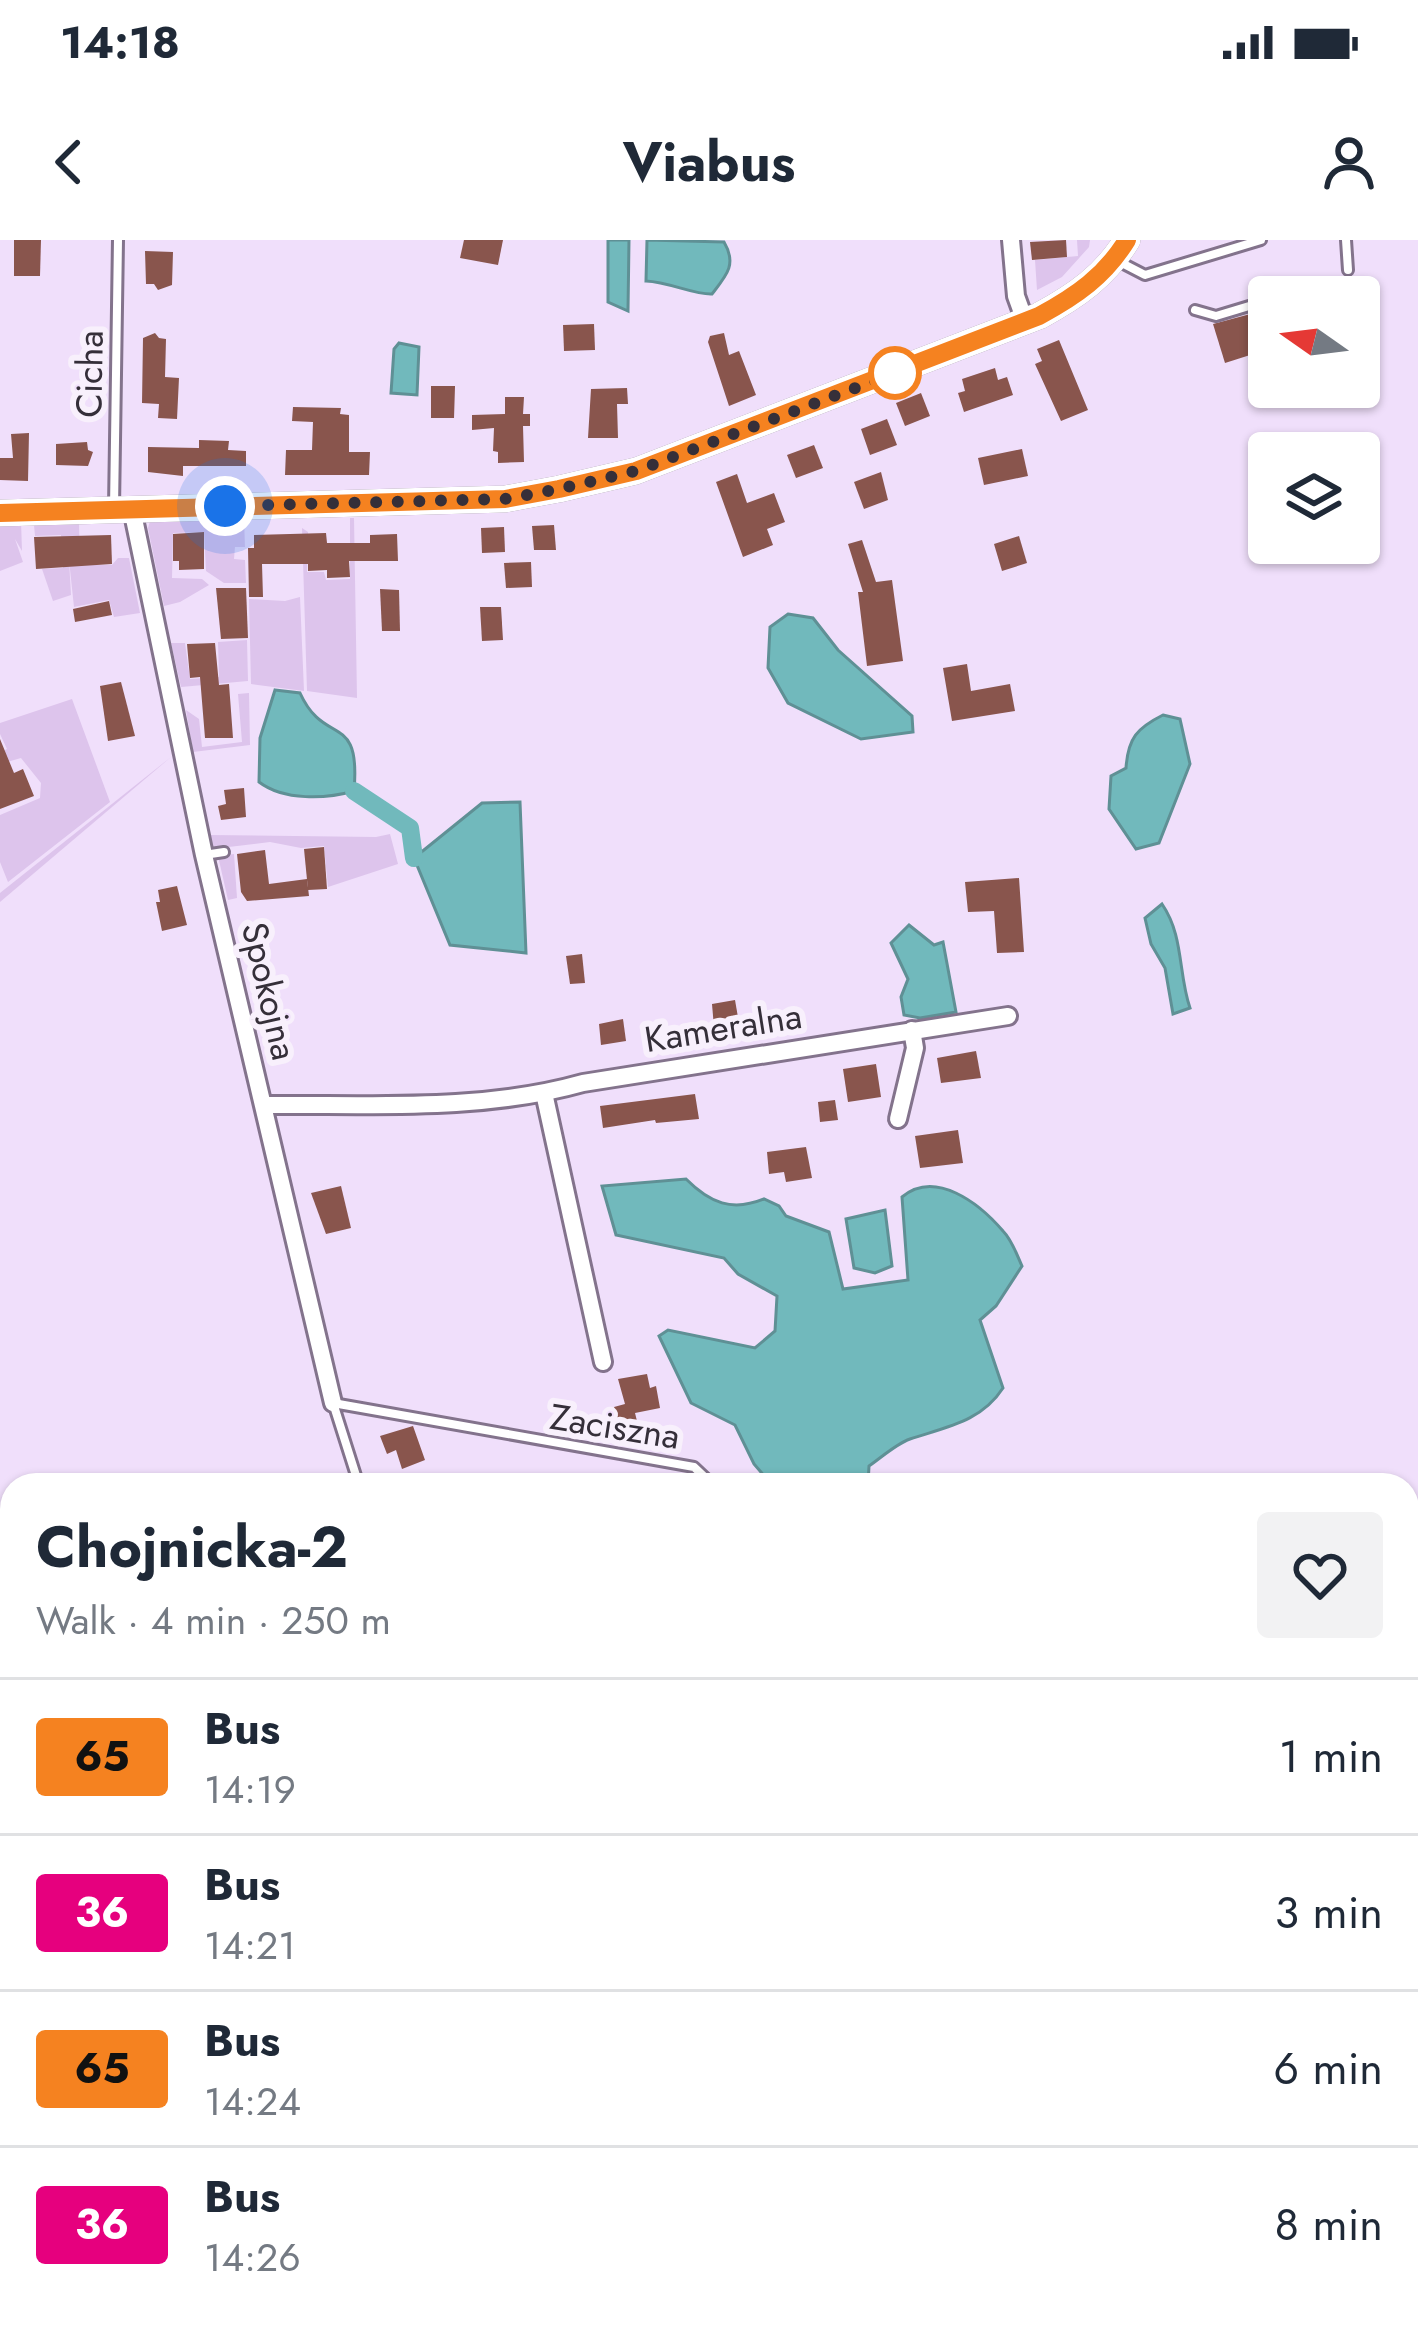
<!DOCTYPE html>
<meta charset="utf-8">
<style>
:root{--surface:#fff;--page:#f2f2f3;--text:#1f2937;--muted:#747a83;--line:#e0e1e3}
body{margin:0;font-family:Jost,sans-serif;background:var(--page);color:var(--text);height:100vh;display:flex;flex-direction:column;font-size:45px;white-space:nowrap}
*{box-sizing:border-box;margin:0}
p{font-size:39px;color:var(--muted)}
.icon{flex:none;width:66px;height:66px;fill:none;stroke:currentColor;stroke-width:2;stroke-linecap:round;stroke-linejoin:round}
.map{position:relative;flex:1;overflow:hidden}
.details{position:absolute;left:0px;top:1233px;width:1419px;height:855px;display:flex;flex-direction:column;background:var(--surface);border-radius:36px 36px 0 0;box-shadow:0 3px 9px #0004}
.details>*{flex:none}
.badge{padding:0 24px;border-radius:9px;font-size:42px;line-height:78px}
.needle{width:78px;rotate:284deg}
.controls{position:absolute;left:1248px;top:36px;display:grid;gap:24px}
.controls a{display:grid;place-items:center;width:132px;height:132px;border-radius:12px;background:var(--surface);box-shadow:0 3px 9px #0004;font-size:60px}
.you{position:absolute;width:60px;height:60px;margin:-30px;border:9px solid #fff;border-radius:50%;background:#1a73e8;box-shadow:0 0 0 18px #1a73e833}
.map>.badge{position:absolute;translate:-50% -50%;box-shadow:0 0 0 6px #fff}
.round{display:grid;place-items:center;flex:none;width:126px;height:126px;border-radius:12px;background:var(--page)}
.headline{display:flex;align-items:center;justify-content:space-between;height:204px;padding:0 36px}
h1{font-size:57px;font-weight:700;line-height:90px}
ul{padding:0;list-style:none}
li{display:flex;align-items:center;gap:36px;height:156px;padding:0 36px;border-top:3px solid var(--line)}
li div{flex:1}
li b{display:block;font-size:45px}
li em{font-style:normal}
li .badge{min-width:132px;font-weight:700;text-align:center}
.status{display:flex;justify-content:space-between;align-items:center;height:84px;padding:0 60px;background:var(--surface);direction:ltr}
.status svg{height:33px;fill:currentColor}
header{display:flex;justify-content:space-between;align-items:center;height:156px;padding:0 36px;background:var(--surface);font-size:54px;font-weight:700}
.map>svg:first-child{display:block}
.green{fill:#ddc4ec}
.water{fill:#71b9bc;stroke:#5f9095;stroke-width:3}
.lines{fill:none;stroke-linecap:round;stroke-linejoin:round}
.canal{stroke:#71b9bc;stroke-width:18}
.building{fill:#89554d}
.service-casing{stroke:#83738c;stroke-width:14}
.minor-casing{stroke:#83738c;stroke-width:22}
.tertiary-casing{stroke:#83738c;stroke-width:27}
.primary-casing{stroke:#fff;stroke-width:30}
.path{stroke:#8c8193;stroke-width:3;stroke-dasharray:3 9;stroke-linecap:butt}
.service{stroke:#fff;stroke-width:8}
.minor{stroke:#fff;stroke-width:16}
.tertiary{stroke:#fff;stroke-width:21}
.primary{stroke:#fdbaca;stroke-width:24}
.line-casing{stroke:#fff;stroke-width:27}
.line{stroke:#f58220;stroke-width:18}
.walk{stroke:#352f39;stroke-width:12;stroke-dasharray:0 21.6}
.stop-dot{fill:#fff;stroke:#f58220;stroke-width:6}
.labels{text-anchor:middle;stroke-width:12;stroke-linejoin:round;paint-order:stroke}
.street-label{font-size:36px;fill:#352f39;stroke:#f8f0fc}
</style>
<div class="status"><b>14:18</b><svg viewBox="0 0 49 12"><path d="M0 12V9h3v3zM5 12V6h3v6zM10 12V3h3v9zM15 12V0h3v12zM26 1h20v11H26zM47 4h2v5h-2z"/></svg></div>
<header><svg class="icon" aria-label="back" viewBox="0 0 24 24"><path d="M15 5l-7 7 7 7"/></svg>Viabus<svg class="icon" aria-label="person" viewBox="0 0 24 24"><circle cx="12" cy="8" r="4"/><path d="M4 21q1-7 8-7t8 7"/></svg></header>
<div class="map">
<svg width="1418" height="2086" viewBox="0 0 1418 2086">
<rect width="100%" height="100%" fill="#f0dffb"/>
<g class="green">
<polygon points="1077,0 1090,0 1089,7 1062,37 1037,50 1035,20 1078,16"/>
<polygon points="244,278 245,307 235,307 234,319 245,320 246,343 224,343 206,331 204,292 173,293 172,338 202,339 209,345 180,362 164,366 148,288 150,281"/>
<polygon points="350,278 354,278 357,458 307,451 302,288 308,292 307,332 324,332 326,340 350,339"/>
<polygon points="21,281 22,311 15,299 23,322 0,331 0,282"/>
<polygon points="79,283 80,325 112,325 118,318 129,318 140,373 114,377 109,360 74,367 69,320 71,355 53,361 42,329 63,328 61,295 35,296 34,285"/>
<polygon points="300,357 304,451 251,444 249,359 285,361"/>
<polygon points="247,400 248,441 181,447 171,403 185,403 190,439 219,437 218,402"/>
<polygon points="249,453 250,505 193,512 186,470 199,479 202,507 242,502 238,454"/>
<polygon points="72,459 110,562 8,642 0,622 0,575 40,558 41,543 21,518 0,524 0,513 7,509 0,494 0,483"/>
<polygon points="171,517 0,662 0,653"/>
<polygon points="390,594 398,624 328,647 324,606 301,608 270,602 212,609 209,595 376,597"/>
<polygon points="234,614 237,658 228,660 218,616"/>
<polygon points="0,1570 12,1581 12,1677 0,1692"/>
<polygon points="0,1759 12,1769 12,1961 0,1980"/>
<polygon points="119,2076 368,2076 361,2086 110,2086"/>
<polygon points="829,2076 886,2076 881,2086 823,2086"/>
</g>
<g class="water">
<polygon points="608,0 629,0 628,71 608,62"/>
<path d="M647,0l77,2c13,22 3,33 -12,52 -17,1 -43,-12 -66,-13z"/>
<polygon points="399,103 419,107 417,155 391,153 394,109"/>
<polygon points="788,374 813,378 838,410 912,476 913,492 861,499 788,463 768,428 770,387"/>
<path d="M275,450l25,3c25,55 61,17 54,98 -28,8 -70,10 -95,-9l1,-44z"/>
<path d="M1163,475l17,4 10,45 -31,79 -23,6 -27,-40 2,-33 15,-8c2,-30 11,-40 37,-53z"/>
<polygon points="520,562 526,713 450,705 414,618 482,563"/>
<path d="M1162,664c22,32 16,69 28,104l-17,6 -8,-46 -14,-24 -6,-26z"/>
<polygon points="909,685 934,705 943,702 956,772 920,778 904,775 901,757 908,739 891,703"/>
<path d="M686,939c24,24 46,33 78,20l15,7 7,10 43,16 14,57 65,-9 -6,-83c33,-28 77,6 101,34 9,9 14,24 19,35l-26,40 -16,14 23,68c-22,34 -57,39 -93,51 -14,5 -28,18 -41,27l-1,19h-96l-18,-21 -19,-39 -44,-22 -32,-67 9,-6 87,18 20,-17 2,-35 -39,-22 -14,-16 -108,-23 -14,-49z"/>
<polygon points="885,970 892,1026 875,1033 854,1028 846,979"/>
</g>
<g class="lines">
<polyline class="canal" points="354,551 410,588 414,618"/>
</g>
<g class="building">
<polygon points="14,0 41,0 40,36 14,36"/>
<polygon points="464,0 503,0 498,25 460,18"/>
<polygon points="1066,0 1067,17 1032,20 1030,2"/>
<polygon points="145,11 173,12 172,45 158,50 154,44 146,44"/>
<polygon points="1269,69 1269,109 1225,123 1213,84"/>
<polygon points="594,84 595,110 564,111 563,85"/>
<polygon points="155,93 159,98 166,99 165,137 179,138 177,179 158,178 159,164 142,163 143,98"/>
<polygon points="724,93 729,115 739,111 756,155 729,166 708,102 710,96"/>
<polygon points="1059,100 1088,170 1061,181 1035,124 1042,121 1037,109"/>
<polygon points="995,128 998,140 1007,137 1013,155 964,172 958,153 965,151 962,139"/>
<polygon points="431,146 455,146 454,178 431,178"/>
<polygon points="627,148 628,164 617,164 618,198 588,198 591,149"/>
<polygon points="921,153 930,176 905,186 896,163"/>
<polygon points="505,157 524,157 523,174 530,174 530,186 523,186 524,222 498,223 498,212 493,211 494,188 472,190 472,175 505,174"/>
<polygon points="293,167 341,168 340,174 349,175 349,212 370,212 369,235 285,235 286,210 312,210 313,182 292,181"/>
<polygon points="887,179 897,205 870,215 861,189"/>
<polygon points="29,193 28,241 0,240 0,218 13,218 11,194"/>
<polygon points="199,200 229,201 228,210 246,211 246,226 183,226 183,236 148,232 148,207 199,208"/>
<polygon points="87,202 88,210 93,212 88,226 56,225 56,204"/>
<polygon points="814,205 823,228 796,238 787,215"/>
<polygon points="1022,209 1028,236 984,245 978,218"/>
<polygon points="881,232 888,260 864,269 854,242"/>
<polygon points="737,234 747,263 774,253 785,282 767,289 773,305 743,317 716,242"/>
<polygon points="554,285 556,310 534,310 532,286"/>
<polygon points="504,287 505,312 482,313 481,288"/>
<polygon points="204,292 204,329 179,330 179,321 173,321 173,294"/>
<polygon points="326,293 327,303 370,303 370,295 397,294 398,321 349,321 350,337 327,338 327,330 308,331 308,324 262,324 263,357 249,357 248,308 254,308 254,295"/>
<polygon points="111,295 112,324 36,329 34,297"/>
<polygon points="1019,296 1027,323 1002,331 994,304"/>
<polygon points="862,300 876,342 892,340 903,421 867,426 858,352 863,352 848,304"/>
<polygon points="531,322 532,347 506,348 504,323"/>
<polygon points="216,348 246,348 248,398 221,399"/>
<polygon points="380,349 399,350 400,391 382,391"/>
<polygon points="109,361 112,375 75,382 73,369"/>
<polygon points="480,367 501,367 503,400 482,401"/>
<polygon points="215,403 219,445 229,444 233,498 205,498 200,437 190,438 187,404"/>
<polygon points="967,424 971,451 1010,444 1015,471 952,481 943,428"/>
<polygon points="121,442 135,496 108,501 100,446"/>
<polygon points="0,499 14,533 23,529 34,556 0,569"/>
<polygon points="244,548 246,577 221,580 218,566 226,564 224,550"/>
<polygon points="324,607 327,649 308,650 304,609"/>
<polygon points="265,610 269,644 307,639 309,656 247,661 241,652 237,614"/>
<polygon points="1019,638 1024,712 997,713 994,671 968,672 965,642"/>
<polygon points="177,646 187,685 162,691 156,662 160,662 158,650"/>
<polygon points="582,714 585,743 570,744 566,716"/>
<polygon points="735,760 739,783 714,787 712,764"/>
<polygon points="623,779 626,801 601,805 599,784"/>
<polygon points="976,811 981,838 941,843 937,818"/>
<polygon points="876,824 881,857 848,862 843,829"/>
<polygon points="695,854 699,879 656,883 655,880 603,888 600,866"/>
<polygon points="835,860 838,880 820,882 818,862"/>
<polygon points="958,890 963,923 920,928 915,896"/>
<polygon points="806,907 812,938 786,942 784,932 769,934 767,912"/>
<polygon points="341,946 351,988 326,994 311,953"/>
<polygon points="647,1134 650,1148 656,1146 660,1168 635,1173 638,1185 618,1188 614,1167 625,1164 618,1139"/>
<polygon points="413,1186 425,1220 402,1229 396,1210 387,1214 380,1196"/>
</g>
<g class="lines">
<g class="service-casing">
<g id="service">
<polyline points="1346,0 1348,30"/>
<polyline points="1116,20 1145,35 1261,0"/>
<polyline points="1278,57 1307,48 1329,57"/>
<polyline points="1195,70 1216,76 1269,60"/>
<polyline points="114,268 118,0"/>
<polyline points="204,615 224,612"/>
<polyline points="359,1245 333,1163 694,1227 713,1245"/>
<polyline points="886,2086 892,2076"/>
<polyline points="1006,2086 1012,2076"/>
</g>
</g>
<g class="minor-casing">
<g id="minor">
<polyline points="1011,0 1016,56 1025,81"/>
<polyline points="132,269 204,615 333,1163"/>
<polyline points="544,853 603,1122"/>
<path d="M264,865c106,-1 216,7 319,-22l425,-67"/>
<polyline points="898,879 915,808 912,790"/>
<polyline points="0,1675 12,1666"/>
<polyline points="498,2086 505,2076"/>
</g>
</g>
<g class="tertiary-casing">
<g id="tertiary">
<path d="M0,273l505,-14 54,-10 77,-18 403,-155c37,-20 66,-40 88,-76"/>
<polyline points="0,1557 12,1568"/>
<polyline points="687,2076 705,2086"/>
</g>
</g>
<g class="primary-casing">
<g id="primary">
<polyline points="1407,1335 1418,1290"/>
<polyline points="1407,1449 1418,1412"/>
<polyline points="1085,2086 1091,2076"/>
<polyline points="1121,2086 1127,2076"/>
</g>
</g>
<polyline class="path" points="0,1968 12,1954"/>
<use href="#service" class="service"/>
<use href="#minor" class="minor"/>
<use href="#tertiary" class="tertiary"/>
<use href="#primary" class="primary"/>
</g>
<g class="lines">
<g class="line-casing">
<path id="line" d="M0,273l505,-14 54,-10 77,-18 403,-155c37,-20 66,-40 88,-76"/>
</g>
<use href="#line" class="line"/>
<polyline class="walk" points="225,266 505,259 559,249 636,231 895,133"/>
</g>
<circle class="stop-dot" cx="895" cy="133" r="24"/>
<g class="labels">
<g class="street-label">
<text transform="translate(89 134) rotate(-89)" y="13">Cicha</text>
<text transform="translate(270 751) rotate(77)" y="13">Spokojna</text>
<text transform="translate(723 787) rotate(-9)" y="13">Kameralna</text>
<text transform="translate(615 1186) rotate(9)" y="13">Zaciszna</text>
</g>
</g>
</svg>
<div class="controls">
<a><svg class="needle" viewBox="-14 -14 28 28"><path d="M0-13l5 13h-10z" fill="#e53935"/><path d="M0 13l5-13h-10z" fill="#747a83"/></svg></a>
<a><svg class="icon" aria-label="layers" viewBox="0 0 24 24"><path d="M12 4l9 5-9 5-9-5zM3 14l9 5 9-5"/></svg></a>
</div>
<div class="you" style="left:225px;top:266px"></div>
<section class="details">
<div class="headline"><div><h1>Chojnicka-2</h1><p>Walk · 4 min · 250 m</p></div><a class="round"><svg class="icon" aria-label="heart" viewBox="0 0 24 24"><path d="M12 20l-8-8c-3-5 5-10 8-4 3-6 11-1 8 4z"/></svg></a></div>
<ul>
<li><span class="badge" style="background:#f58220;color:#111">65</span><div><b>Bus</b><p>14:19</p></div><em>1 min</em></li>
<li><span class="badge" style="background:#e6007e;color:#fff">36</span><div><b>Bus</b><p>14:21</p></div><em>3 min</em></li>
<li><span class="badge" style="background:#f58220;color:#111">65</span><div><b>Bus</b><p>14:24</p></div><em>6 min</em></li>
<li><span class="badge" style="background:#e6007e;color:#fff">36</span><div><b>Bus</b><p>14:26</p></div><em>8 min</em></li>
</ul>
</section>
</div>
